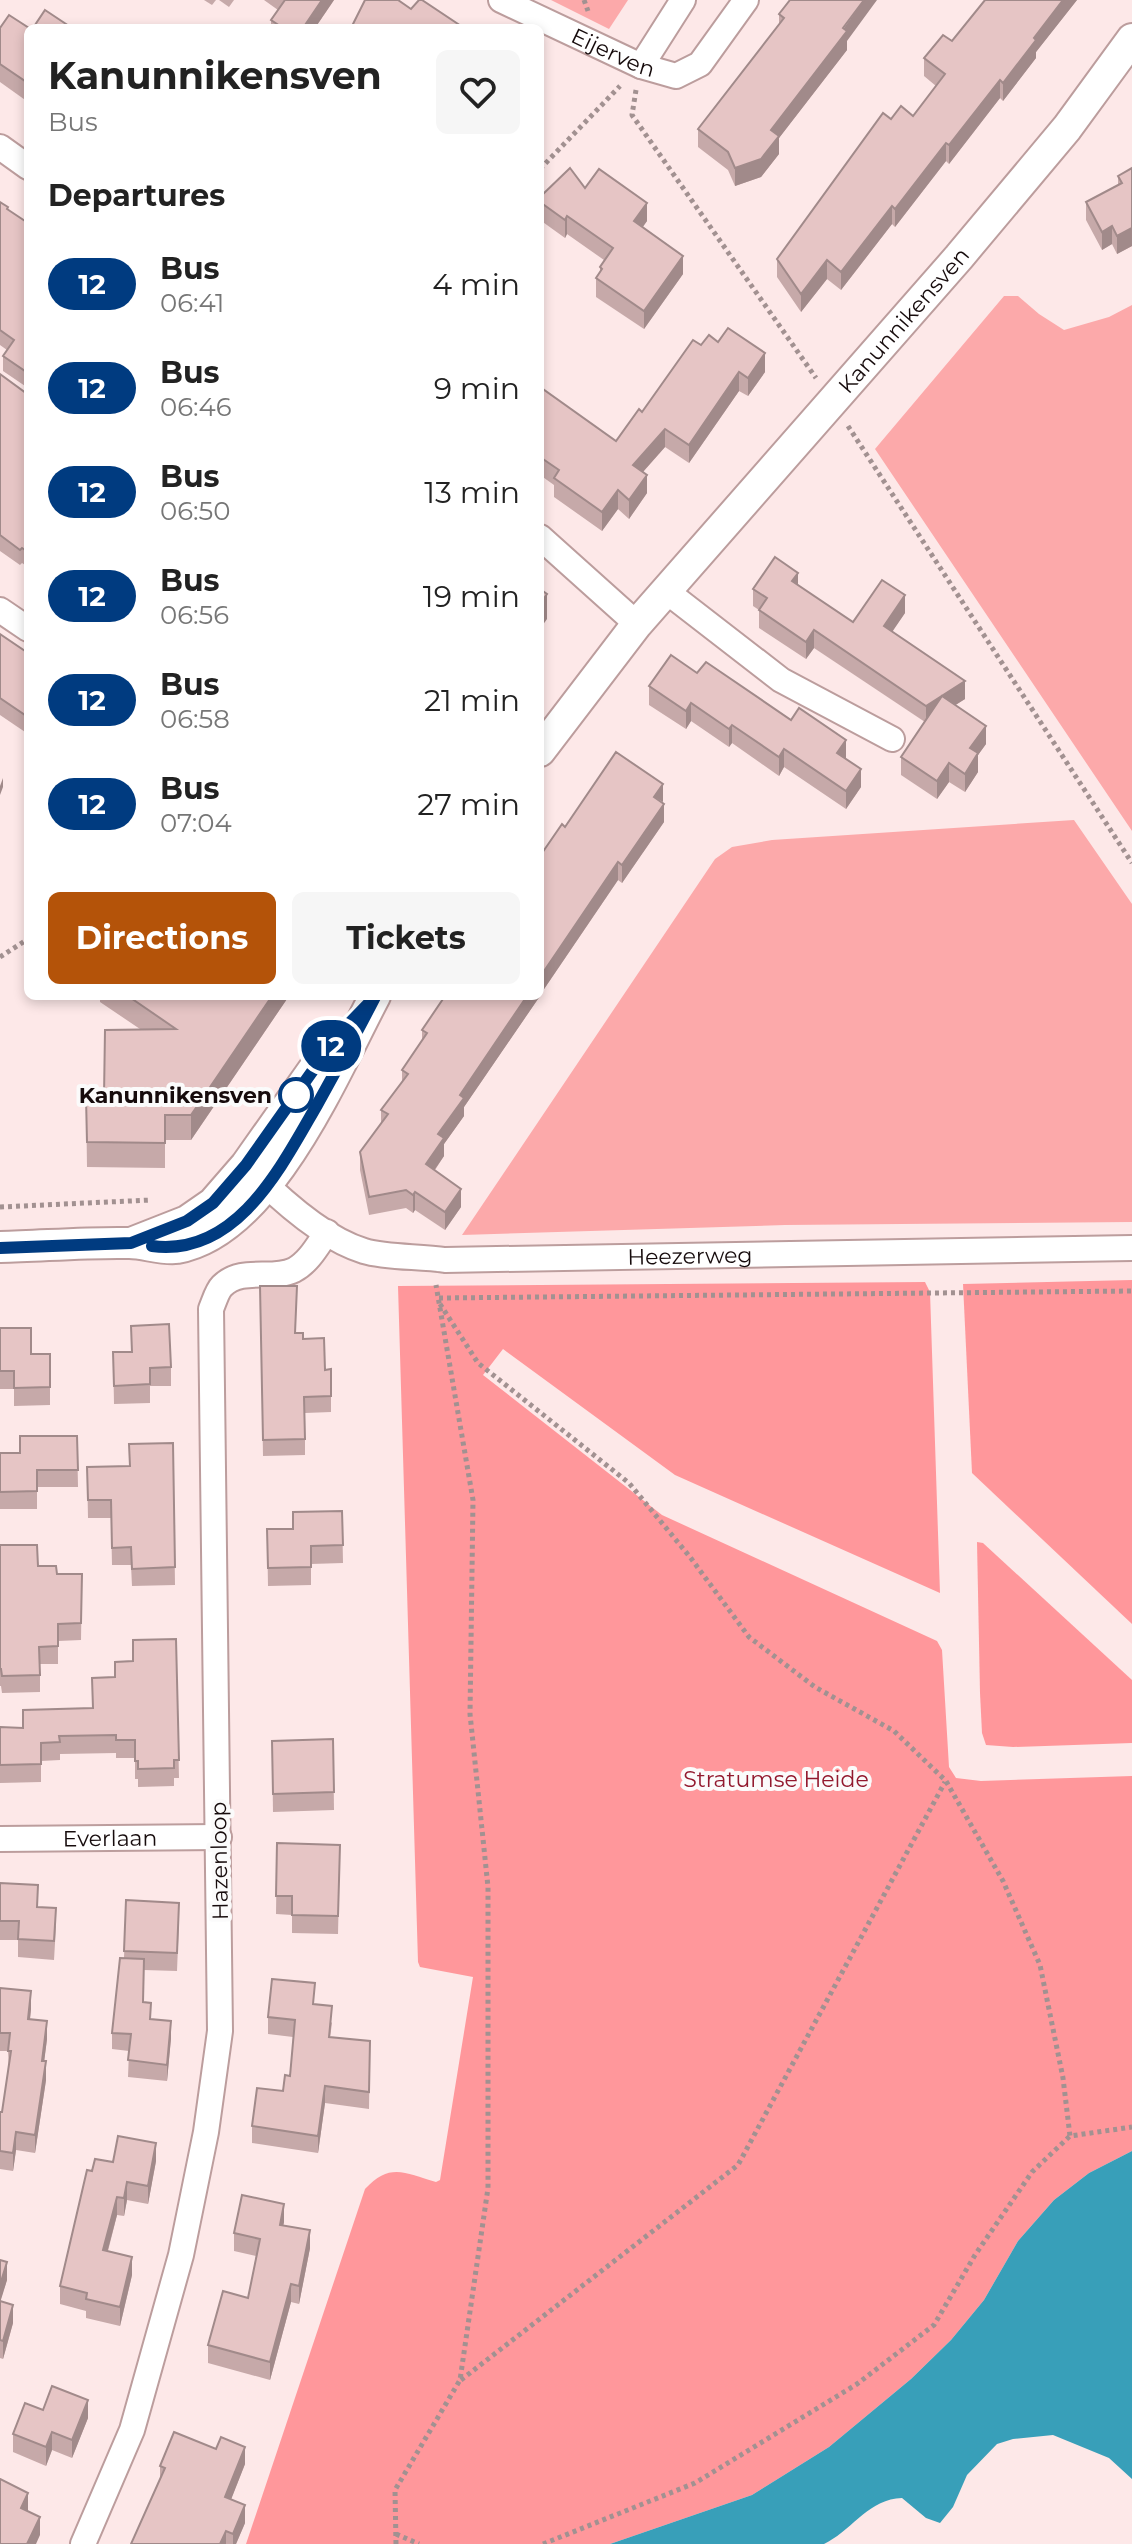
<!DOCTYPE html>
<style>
:root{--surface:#fff;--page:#f6f6f6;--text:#222;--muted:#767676;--accent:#b45309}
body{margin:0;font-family:Montserrat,sans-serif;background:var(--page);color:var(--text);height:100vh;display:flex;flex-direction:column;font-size:30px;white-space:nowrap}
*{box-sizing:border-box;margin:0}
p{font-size:26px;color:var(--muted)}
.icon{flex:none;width:44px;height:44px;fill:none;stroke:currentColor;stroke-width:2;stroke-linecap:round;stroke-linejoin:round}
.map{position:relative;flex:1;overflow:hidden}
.sheet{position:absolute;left:24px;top:24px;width:520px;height:976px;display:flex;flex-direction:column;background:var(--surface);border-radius:12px;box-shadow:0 4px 12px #0003}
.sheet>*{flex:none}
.badge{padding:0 16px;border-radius:26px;font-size:28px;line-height:52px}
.map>.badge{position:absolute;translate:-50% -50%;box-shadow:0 0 0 4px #fff}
h2{padding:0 24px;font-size:30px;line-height:72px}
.round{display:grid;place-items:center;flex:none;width:84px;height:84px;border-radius:12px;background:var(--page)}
.headline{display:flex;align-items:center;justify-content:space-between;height:136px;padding:0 24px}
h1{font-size:38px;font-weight:700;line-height:60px}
.primary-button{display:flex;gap:16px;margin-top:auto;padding:16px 24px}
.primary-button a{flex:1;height:92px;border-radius:12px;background:var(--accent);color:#fff;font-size:32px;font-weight:700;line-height:92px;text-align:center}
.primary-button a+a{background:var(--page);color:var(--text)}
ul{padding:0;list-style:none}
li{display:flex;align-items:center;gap:24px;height:104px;padding:0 24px}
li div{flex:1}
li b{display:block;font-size:30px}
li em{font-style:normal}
li .badge{min-width:88px;font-weight:700;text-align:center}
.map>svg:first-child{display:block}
.green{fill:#fca9aa}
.forest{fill:#ff979b}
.water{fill:#389fb9}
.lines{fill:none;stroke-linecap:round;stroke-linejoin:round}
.minor-casing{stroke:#bc9d9d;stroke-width:28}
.tertiary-casing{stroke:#bc9d9d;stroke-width:34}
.path{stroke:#a29191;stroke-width:5;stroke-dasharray:4 4;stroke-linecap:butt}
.minor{stroke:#fff;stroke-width:24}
.tertiary{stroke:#fff;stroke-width:30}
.wall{fill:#c6a9a9}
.shaded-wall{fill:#a18a8a}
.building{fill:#e6c5c5;stroke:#a18a8a;stroke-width:2}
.line-casing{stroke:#fff;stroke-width:18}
.line{stroke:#003b80;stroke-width:12}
.stop-dot{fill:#fff;stroke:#003b80;stroke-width:4}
.labels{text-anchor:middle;stroke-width:8;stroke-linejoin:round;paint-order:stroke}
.street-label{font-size:22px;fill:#160b0c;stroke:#fbfbfb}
.stop-label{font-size:22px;font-weight:bold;fill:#160b0c;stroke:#fbfbfb;text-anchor:end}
.park-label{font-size:22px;fill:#92192e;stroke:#fbfbfb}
</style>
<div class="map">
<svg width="1132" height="2544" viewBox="0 0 1132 2544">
<rect width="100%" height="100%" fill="#fde8e8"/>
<g class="green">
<polygon points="551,0 628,0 609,29"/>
<polygon points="1004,296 1018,296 1039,314 1064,330 1109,317 1132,305 1132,831 875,449"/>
<polygon points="1074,820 1132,904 1132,1222 785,1225 462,1235 715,859 732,847 772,840"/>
</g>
<g class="forest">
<polygon points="1132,1280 1132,1624 972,1473 963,1284"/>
<path d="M925,1282l5,10 10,301 -265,-118 -172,-126 -20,26 179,140 275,126 5,9 7,117 7,11 25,3 151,-5v375l-43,22 -35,27 -36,41 -34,59 -33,40 -40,39 -82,68 -77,48 -142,49h-364l119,-355c25,-27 40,-16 71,-7l4,-2 33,-203 -53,-10 -2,-5 -20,-676z"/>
<polygon points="977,1542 983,1543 1132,1680 1132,1743 1013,1747 986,1745 982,1733 980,1693"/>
</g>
<path class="water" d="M1132,2151v328l-23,-21 -56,-23 -40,4 -16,5 -30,31 -14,32 -13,16 -14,-5 -24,-20c-34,1 -49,32 -78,46h-214l142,-49 77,-48 82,-68 40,-39 33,-40 34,-59 36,-41 35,-27z"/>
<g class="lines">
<g class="minor-casing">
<g id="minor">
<path id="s1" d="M501,0l140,66 35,10 24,-12 46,-64"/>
<polyline points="641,66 683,0"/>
<polyline points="0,147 28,167"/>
<polyline points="540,537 637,624"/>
<polyline points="666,591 781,680 892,739"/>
<polyline points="0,610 28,629"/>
<path id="s2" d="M253,1172c29,29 71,67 111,79 23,7 56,5 81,9l687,-12"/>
<path id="s3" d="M0,1839l219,-2"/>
<path d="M83,2544l49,-114 49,-175 25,-123 14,-101 -9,-722c3,-7 6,-18 11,-23 20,-20 50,-5 72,-16 15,-8 24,-25 33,-38"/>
</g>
</g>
<g class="tertiary-casing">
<g id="tertiary">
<path id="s4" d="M540,751l97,-127 322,-367 108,-129 65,-89"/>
<polyline points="131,1243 187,1221 213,1203 246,1165 330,1046"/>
<path d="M0,1247c43,-1 86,-5 129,-4 15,0 33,7 48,5 92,-16 158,-177 198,-252"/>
</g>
</g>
<g class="path">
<polyline points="584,0 588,11"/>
<polyline points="636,90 632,115 816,378"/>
<polyline points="540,169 620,86"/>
<polyline points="848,426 1132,863"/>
<polyline points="0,957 28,939"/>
<polyline points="0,1207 151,1200"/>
<polyline points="439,1298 1132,1291"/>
<polyline points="440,1304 478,1363 629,1483 690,1557 749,1637 815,1687 894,1731 946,1781 1003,1881 1040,1965 1063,2078 1070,2136 1132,2127"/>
<polyline points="461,2380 738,2165 945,1782"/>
<polyline points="396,2534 419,2544"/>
<polyline points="396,2544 395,2490 460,2380 488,2188 488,1887 470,1714 473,1500 436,1285"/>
<polyline points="543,2544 695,2483 857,2384 934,2325 975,2255 1032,2172 1070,2136"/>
</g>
<use href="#minor" class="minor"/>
<use href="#tertiary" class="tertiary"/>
</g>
<g class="wall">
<polygon points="204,0 216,0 212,5"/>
<polygon points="219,0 234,0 229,7"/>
<polygon points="264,0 334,0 315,28 271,28 271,20 278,10"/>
<polygon points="985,0 1077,0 1036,52 1036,58 1003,101 1000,98 949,164 946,161 895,227 892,224 841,290 827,279 801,312 777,277 777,259 891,119 913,116 936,86 924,76 924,58 952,41"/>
<polygon points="779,14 847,41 847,50 779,138 779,154 761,177 735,186 728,170 698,147 698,129 779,24"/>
<polygon points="0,28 28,28 28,102 0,82"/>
<polygon points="1132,168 1132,246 1117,254 1112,244 1102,250 1086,220 1086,202 1118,185 1118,176"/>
<polygon points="585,188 647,221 642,227 683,274 644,329 596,297 596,278 600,272 600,267 604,260 567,234 565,238 540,220 540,197"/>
<polygon points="0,202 8,210 28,223 28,388 3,371 3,356 7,350 0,345"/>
<polygon points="701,345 765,372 748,396 739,391 689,463 665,447 643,472 647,493 629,519 618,509 602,531 554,497 554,485 540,475 540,387 616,441"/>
<polygon points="0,374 26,393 28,392 28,567 22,563 20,565 0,551"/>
<polygon points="798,585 853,622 905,613 892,631 965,699 955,705 986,744 978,755 978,772 965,792 949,782 937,799 901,775 901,757 925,722 814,648 806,659 759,628 759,610 753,606 753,589"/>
<polygon points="0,634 28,653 28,734 0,715"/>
<polygon points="697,673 846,758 845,759 861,787 846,809 784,767 779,776 732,743 729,747 691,721 686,729 649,705 649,686"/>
<polygon points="662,803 664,822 622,883 618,880 540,995 540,856 565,827"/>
<polygon points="100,996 289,996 191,1140 165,1140 165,1168 87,1167 86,1097 104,1096 140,1029 100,1002"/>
<polygon points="445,996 540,996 464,1107 464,1116 444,1144 444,1156 435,1170 461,1207 445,1230 415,1210 413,1213 406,1208 369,1215 360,1170 360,1152 381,1123 381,1110 402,1083 402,1070 422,1040 422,1030"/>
<polygon points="260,1286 296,1333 303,1339 325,1370 331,1396 331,1412 305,1413 305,1455 263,1456"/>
<polygon points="0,1328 31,1354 50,1354 50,1405 14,1406 14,1389 0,1389"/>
<polygon points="113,1352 131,1352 171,1367 171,1386 150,1386 150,1403 114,1404"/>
<polygon points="77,1436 78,1487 37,1487 37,1509 0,1509 0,1453 20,1453"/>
<polygon points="173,1443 175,1585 132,1586 131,1565 112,1565 111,1518 88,1518 87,1467 130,1466"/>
<polygon points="342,1511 343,1563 311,1564 311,1585 268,1586 267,1529 293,1529 293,1512"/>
<polygon points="0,1545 38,1566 57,1574 82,1574 81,1640 58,1641 58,1664 40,1664 40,1692 2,1693 1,1686 0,1686"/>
<polygon points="176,1639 179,1778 174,1778 174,1786 138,1787 138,1779 135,1779 135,1758 116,1758 116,1753 60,1754 60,1760 41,1761 41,1782 0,1783 0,1727 23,1728 93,1708 115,1677 133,1661"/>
<polygon points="333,1739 334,1810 273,1812 272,1741"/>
<polygon points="277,1843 340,1845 338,1934 292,1933 292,1915 276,1914"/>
<polygon points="0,1883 38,1907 56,1926 54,1960 18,1957 18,1940 0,1940"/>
<polygon points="126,1900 179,1921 177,1971 144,1970 144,2002 151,2019 171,2038 167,2081 128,2077 129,2051 112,2049 112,2033 124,1958"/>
<polygon points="0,1988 31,2009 30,2019 47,2039 44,2061 46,2080 35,2153 16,2150 13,2171 0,2169 0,2112 2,2112 9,2069 8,2051 0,2051"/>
<polygon points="315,2005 332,2023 330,2038 370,2041 369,2109 325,2103 318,2153 252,2143 252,2126 283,2091 290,2076 293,2037 268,2034 268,2017"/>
<polygon points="156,2161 148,2204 127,2200 124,2216 117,2215 108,2251 132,2275 120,2326 86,2318 86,2311 60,2304 60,2286 92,2171 113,2162"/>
<polygon points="284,2222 283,2225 310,2248 299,2304 291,2302 270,2380 208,2363 208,2345 248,2298 256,2256 234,2251 234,2233"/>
<polygon points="0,2260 7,2280 0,2301 13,2323 3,2359 0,2358"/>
<polygon points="43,2410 88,2418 72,2458 52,2450 46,2466 13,2452 13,2434"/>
<polygon points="245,2464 231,2499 245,2523 236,2544 131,2544 160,2479 160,2466"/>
</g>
<g class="shaded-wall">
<polygon points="322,0 334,0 315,28 303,28"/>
<polygon points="864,0 877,0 847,41 847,50 779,138 779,154 761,177 735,186 735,168 771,130"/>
<polygon points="1063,0 1077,0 1036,52 1036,58 1003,101 1003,83 1034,38"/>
<polygon points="1000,80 1000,98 949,164 949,145"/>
<polygon points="946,143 946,161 895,227 895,209"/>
<polygon points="647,203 647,221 634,240 634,221"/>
<polygon points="892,206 892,224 841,290 841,272"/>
<polygon points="567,216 567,234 565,238 565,220"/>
<polygon points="1112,226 1112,244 1102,250 1102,232"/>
<polygon points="1132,228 1132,246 1117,254 1117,236"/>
<polygon points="683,256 683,274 644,329 644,311"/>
<polygon points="827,260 827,279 801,312 801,294"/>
<polygon points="765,353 765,372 748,396 748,378"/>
<polygon points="739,372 739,391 689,463 689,445"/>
<polygon points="665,429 665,447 633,483 633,465"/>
<polygon points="647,475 647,493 629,519 629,500"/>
<polygon points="618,490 618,509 602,531 602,512"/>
<polygon points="798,573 798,591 792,581"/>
<polygon points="547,594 547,619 540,629 540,604"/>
<polygon points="905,595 905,613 884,644 884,626"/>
<polygon points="814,630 814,648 806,659 806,642"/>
<polygon points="965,681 965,699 926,724 926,706"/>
<polygon points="691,703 691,721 686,729 686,711"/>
<polygon points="732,725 732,743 729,747 729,729"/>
<polygon points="986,726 986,744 978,755 978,772 965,792 965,774 970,748"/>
<polygon points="846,740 846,758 837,771 837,753"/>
<polygon points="784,749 784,767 779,776 779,757"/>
<polygon points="949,763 949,782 937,799 937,781"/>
<polygon points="861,769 861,787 846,809 846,791"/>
<polygon points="3,778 3,787 0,795 0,786"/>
<polygon points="663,784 663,802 654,797"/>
<polygon points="664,804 664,822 622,883 622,865"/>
<polygon points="618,862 618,880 540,995 540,977"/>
<polygon points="272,996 289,996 191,1140 191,1115"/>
<polygon points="527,996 540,996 464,1107 464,1116 444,1144 444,1156 426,1182 426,1164 438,1134 460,1095"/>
<polygon points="461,1189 461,1207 445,1230 445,1212"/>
<polygon points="415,1192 415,1210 413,1213 413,1195"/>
<polygon points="31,1991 31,2009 28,2037 28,2019"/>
<polygon points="47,2021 47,2039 42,2079 42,2061"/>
<polygon points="171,2021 171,2038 167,2081 167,2065"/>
<polygon points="46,2061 46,2080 35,2153 35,2135"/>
<polygon points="325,2086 325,2103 318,2153 318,2136"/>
<polygon points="16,2132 16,2150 13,2171 13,2153"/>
<polygon points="156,2143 156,2161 148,2204 148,2186"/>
<polygon points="127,2182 127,2200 124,2216 124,2198"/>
<polygon points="117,2197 117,2215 103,2268 103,2250"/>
<polygon points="284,2204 284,2222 280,2242 280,2225"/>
<polygon points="310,2230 310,2248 299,2304 299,2286"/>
<polygon points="132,2257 132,2275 120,2326 120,2307"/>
<polygon points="7,2262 7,2280 0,2303 0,2285"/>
<polygon points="291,2284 291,2302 270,2380 270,2362"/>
<polygon points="13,2305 13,2323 3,2359 3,2341"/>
<polygon points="88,2400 88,2418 72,2458 72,2440"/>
<polygon points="52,2432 52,2450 46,2466 46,2447"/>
<polygon points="245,2447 245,2464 225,2515 225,2497"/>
<polygon points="28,2493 28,2511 21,2508"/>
<polygon points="245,2505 245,2523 236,2544 233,2544 233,2534"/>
<polygon points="40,2517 40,2535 36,2544 27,2544"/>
<polygon points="226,2531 226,2544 220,2544"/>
</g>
<g class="building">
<polygon points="285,0 322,0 303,28 283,28 271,20"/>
<polygon points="365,0 398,0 411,9 419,0 422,0 464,28 351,28"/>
<polygon points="790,0 864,0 843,28 847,31 771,130 779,136 761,159 735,168 728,152 698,129 784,18 779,14"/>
<polygon points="985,0 1063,0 1034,38 1036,40 1003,83 1000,80 949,145 946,143 895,209 892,206 841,272 827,260 801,294 777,259 883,113 891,119 901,106 913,116 945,74 924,58 943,35 952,41"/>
<polygon points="45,10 72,28 33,28"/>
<polygon points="9,15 29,28 28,28 28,83 0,64 0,28"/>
<polygon points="570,168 585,188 599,169 647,203 634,221 683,256 644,311 596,278 602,269 600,267 613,248 567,216 565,220 540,202 540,197"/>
<polygon points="1132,168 1132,228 1117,236 1112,226 1102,232 1086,202 1122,183 1118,176"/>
<polygon points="0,202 8,207 7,209 28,223 28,373 3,356 14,340 0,330"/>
<polygon points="728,328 765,353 748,378 739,372 689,445 665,429 633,465 647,475 629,500 618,490 602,512 554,478 559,470 540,457 540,387 616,441 639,409 642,412 693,340 701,345 709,335 718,342"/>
<polygon points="0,374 26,393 28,392 28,552 22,548 20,550 0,535"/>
<polygon points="775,557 798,573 792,581 853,622 882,580 905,595 884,626 965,681 926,706 814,630 806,642 759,610 767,598 753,589"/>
<polygon points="540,589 547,594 540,604"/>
<polygon points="0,634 28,653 28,717 0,698"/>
<polygon points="671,655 697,673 706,662 791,720 799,708 846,740 837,753 861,769 846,791 784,749 779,757 732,725 729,729 691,703 686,711 649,686"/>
<polygon points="942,696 986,726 970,748 978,753 965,774 949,763 937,781 901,757"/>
<polygon points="616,752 663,784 654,797 664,804 622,865 618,862 540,977 540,856 562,824 565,827"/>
<polygon points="128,996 272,996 191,1115 165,1115 165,1143 87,1142 86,1097 104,1096 105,1030 176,1029"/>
<polygon points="445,996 527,996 460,1095 464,1098 438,1134 444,1138 426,1164 461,1189 445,1212 415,1192 413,1195 406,1190 369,1197 360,1152 388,1114 381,1110 408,1074 402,1070 427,1033 422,1030"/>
<polygon points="260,1286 297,1286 295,1333 303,1333 303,1339 324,1338 325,1370 331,1369 331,1396 304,1397 305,1439 263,1440"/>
<polygon points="169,1324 171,1367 150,1368 150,1384 114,1386 113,1352 132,1352 131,1326"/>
<polygon points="0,1328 31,1328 31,1354 50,1354 50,1387 14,1388 14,1371 0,1371"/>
<polygon points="20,1436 77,1436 78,1470 37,1470 37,1491 0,1492 0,1453 20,1453"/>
<polygon points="173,1443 175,1567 132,1569 131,1547 112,1548 111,1500 88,1500 87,1467 130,1466 129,1444"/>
<polygon points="342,1511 343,1545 311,1546 311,1567 268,1568 267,1529 293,1529 293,1512"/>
<polygon points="0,1545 37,1545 38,1566 56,1566 57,1574 82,1574 81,1623 58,1624 58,1646 39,1647 40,1675 2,1676 1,1669 0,1669"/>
<polygon points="176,1639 179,1760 174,1760 174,1768 138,1769 138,1761 135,1761 135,1740 116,1740 116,1735 59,1736 60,1742 41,1743 41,1764 0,1765 0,1727 23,1728 23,1710 93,1708 92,1678 115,1677 115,1662 133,1661 133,1640"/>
<polygon points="333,1739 334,1792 273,1794 272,1741"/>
<polygon points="277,1843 340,1845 338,1916 292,1915 292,1896 276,1896"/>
<polygon points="0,1883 38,1885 37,1907 56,1908 54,1941 18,1939 19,1921 0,1921"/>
<polygon points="126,1900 179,1903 177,1953 124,1951"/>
<polygon points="120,1958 144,1959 143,2002 151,2003 150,2019 171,2021 167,2065 128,2060 131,2034 112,2033"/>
<polygon points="272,1979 315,1983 313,2004 332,2006 329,2037 370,2041 369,2092 325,2086 318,2136 252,2126 257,2088 283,2091 285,2075 290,2076 295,2020 268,2017"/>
<polygon points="0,1988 31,1991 28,2019 47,2021 42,2061 46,2061 35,2135 16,2132 13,2153 0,2151 0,2112 2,2112 11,2051 8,2051 10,2033 0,2033"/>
<polygon points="118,2136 156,2143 148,2186 127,2182 124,2198 117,2197 103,2250 132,2257 120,2307 86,2299 87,2293 60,2286 87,2170 92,2171 95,2159 113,2162"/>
<polygon points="242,2195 284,2204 280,2225 310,2230 299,2286 291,2284 270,2362 208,2345 223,2291 248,2298 260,2239 234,2233"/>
<polygon points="0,2260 7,2262 0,2285"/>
<polygon points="0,2301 13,2305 3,2341 0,2340"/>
<polygon points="52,2386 88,2400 72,2440 52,2432 46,2447 13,2434 25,2403 43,2410"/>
<polygon points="174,2432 216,2449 221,2437 245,2447 225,2497 245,2505 233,2534 226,2531 220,2544 131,2544 165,2468 160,2466"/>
<polygon points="0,2479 28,2493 21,2508 40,2517 27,2544 0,2544"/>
</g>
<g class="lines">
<g class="line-casing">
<path id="line" d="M0,1248l131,-5 56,-22 26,-18 33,-38 92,-130 37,-38c-19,37 -38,72 -58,108 -36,62 -80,152 -165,141"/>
</g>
<use href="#line" class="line"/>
</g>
<circle class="stop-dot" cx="296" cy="1095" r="16"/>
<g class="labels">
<g class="street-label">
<text dy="8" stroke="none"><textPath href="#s1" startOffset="124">Eijerven</textPath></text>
<text dy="8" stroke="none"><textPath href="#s4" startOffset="564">Kanunnikensven</textPath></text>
<text dy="8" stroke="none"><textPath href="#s2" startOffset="464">Heezerweg</textPath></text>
<text dy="8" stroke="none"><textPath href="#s3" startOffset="110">Everlaan</textPath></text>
<text transform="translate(219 1861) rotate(-91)" y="8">Hazenloop</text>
</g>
<g class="stop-label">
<text x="272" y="1103">Kanunnikensven</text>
</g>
<g class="park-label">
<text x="776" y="1787">Stratumse Heide</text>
</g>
</g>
</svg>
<b class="badge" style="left:331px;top:1046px;background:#003b80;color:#fff">12</b>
<section class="sheet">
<div class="headline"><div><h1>Kanunnikensven</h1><p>Bus</p></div><a class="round"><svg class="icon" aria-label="heart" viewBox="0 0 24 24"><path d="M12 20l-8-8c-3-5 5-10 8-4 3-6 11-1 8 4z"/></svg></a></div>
<h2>Departures</h2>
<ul>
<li><span class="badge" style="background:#003b80;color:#fff">12</span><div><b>Bus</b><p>06:41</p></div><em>4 min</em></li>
<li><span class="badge" style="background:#003b80;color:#fff">12</span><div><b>Bus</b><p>06:46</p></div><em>9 min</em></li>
<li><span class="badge" style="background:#003b80;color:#fff">12</span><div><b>Bus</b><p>06:50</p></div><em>13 min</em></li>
<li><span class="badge" style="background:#003b80;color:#fff">12</span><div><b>Bus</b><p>06:56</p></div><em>19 min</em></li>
<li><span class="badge" style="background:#003b80;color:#fff">12</span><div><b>Bus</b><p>06:58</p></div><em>21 min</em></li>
<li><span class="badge" style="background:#003b80;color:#fff">12</span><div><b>Bus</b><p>07:04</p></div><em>27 min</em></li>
</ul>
<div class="primary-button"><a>Directions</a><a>Tickets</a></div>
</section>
</div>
